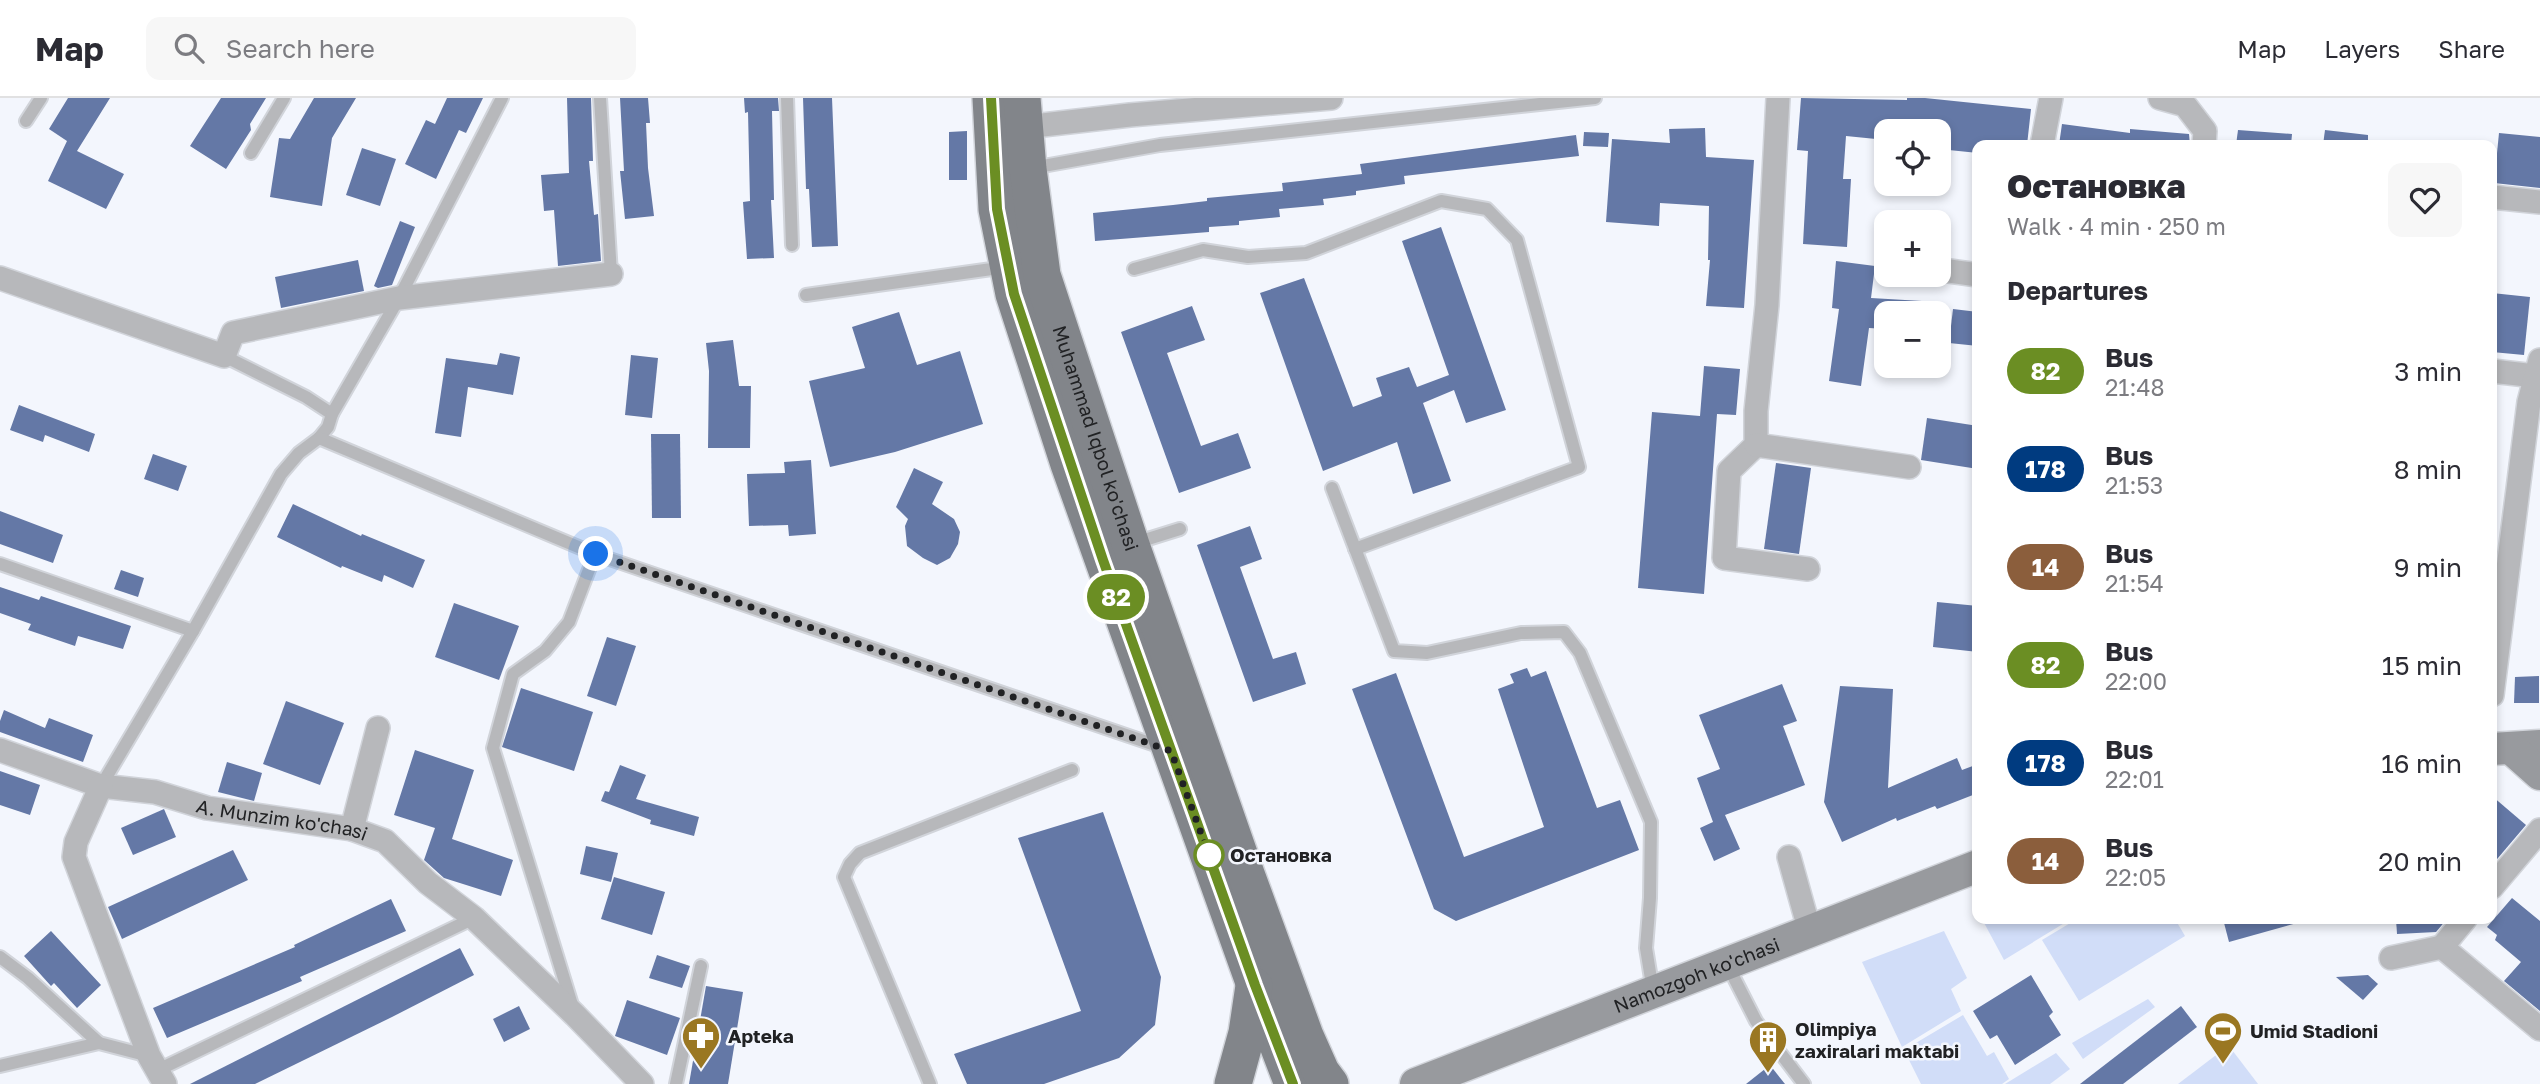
<!DOCTYPE html>
<meta charset="utf-8">
<style>
:root{--surface:#fff;--page:#f7f7f7;--text:#2b2b33;--muted:#7c7c81;--line:#e1e1e2}
body{margin:0;font-family:"Golos Text",sans-serif;background:var(--page);color:var(--text);height:100vh;display:flex;flex-direction:column;font-size:26px;white-space:nowrap}
*{box-sizing:border-box;margin:0}
p{font-size:23px;color:var(--muted)}
.icon{flex:none;width:38px;height:38px;fill:none;stroke:currentColor;stroke-width:2;stroke-linecap:round;stroke-linejoin:round}
.map{position:relative;flex:1;overflow:hidden}
.details{position:absolute;left:1972px;top:42px;width:525px;height:784px;display:flex;flex-direction:column;background:var(--surface);border-radius:14px;box-shadow:0 4px 10px #0003}
.details>*{flex:none}
.badge{padding:0 14px;border-radius:23px;font-size:24px;line-height:46px}
.fabs{position:absolute;left:1874px;top:21px;display:grid;gap:14px}
.fabs a{display:grid;place-items:center;width:77px;height:77px;border-radius:14px;background:var(--surface);box-shadow:0 4px 10px #0003;font-size:35px}
.you{position:absolute;width:35px;height:35px;margin:-18px;border:5px solid #fff;border-radius:50%;background:#1a73e8;box-shadow:0 0 0 10px #1a73e833}
.map>.badge{position:absolute;translate:-50% -50%;box-shadow:0 0 0 4px #fff}
h2{padding:0 35px;font-size:26px;line-height:63px}
.round{display:grid;place-items:center;flex:none;width:74px;height:74px;border-radius:14px;background:var(--page)}
.head{display:flex;align-items:center;justify-content:space-between;height:119px;padding:0 35px}
h1{font-size:33px;font-weight:800;line-height:52px}
ul{padding:0;list-style:none}
li{display:flex;align-items:center;gap:21px;height:98px;padding:0 35px}
li div{flex:1}
li b{display:block;font-size:26px}
li em{font-style:normal}
li .badge{min-width:77px;font-weight:700;text-align:center}
header{display:flex;align-items:center;gap:42px;box-sizing:border-box;height:98px;padding:0 35px;background:var(--surface);border-bottom:2px solid var(--line)}
header strong{font-size:33px}
nav{display:flex;gap:38px;margin-inline-start:auto;font-size:24px}
.search{width:490px;height:63px;background:var(--page);display:flex;align-items:center;gap:18px;box-sizing:border-box;padding:0 24px;border-radius:14px;color:var(--muted);font-size:26px}
.map>svg:first-child{display:block}
.green{fill:#d1ddf8}
.building{fill:#6478a6}
.lines{fill:none;stroke-linecap:round;stroke-linejoin:round}
.lane-casing{stroke:#d1d4da;stroke-width:16}
.street-casing{stroke:#d1d4da;stroke-width:26}
.secondary-casing{stroke:#d1d4da;stroke-width:35}
.primary-casing{stroke:#d1d4da;stroke-width:40}
.lane{stroke:#b7b8bb;stroke-width:12}
.street{stroke:#b7b8bb;stroke-width:23}
.secondary{stroke:#989a9e;stroke-width:32}
.primary{stroke:#82858a;stroke-width:37}
.line-casing{stroke:#fff;stroke-width:16}
.line{stroke:#6b8e23;stroke-width:10}
.walk{stroke:#212224;stroke-width:7;stroke-dasharray:0 12.6}
.stop-dot{fill:#fff;stroke:#6b8e23;stroke-width:3.5}
.labels{text-anchor:middle;stroke-width:5;stroke-linejoin:round;paint-order:stroke}
.street-label{font-size:19px;fill:#212224;stroke:#f3f6fd}
.stop-label{font-size:19px;font-weight:bold;fill:#212224;stroke:#f3f6fd;text-anchor:start}
.poi-label{font-size:19px;font-weight:bold;fill:#212224;stroke:#f3f6fd;text-anchor:start}
</style>
<header>
<strong>Map</strong>
<div class="search"><svg class="icon" aria-label="search" viewBox="0 0 24 24"><circle cx="10" cy="10" r="6"/><path d="M15 15l6 6"/></svg>Search here</div>
<nav><a>Map</a><a>Layers</a><a>Share</a></nav>
</header>
<div class="map">
<svg width="2540" height="986" viewBox="0 0 2540 986">
<rect width="100%" height="100%" fill="#f3f6fd"/>
<g class="green">
<polygon points="1982,821 2071,821 2004,862"/>
<polygon points="2077,821 2175,821 2185,838 2079,903 2042,842"/>
<polygon points="1944,833 1967,880 1951,891 1961,913 1902,949 1862,864"/>
<polygon points="2148,901 2155,909 2083,961 2072,945"/>
<polygon points="1963,917 1987,958 1994,954 2009,981 2002,986 1921,986 1904,952"/>
<polygon points="2229,948 2258,986 2178,986 2228,948"/>
<polygon points="2056,955 2070,971 2050,986 2005,986"/>
</g>
<g class="building">
<polygon points="68,0 110,0 77,53 124,76 106,111 48,83 67,43 49,31"/>
<polygon points="221,0 266,0 250,26 251,32 226,71 190,48"/>
<polygon points="314,0 356,0 332,40 322,108 270,99 279,40 290,41"/>
<polygon points="447,0 483,0 466,35 459,32 436,81 405,66 426,22 435,26"/>
<polygon points="567,0 591,0 593,63 589,63 594,117 598,116 601,163 558,168 554,112 544,113 541,77 569,75"/>
<polygon points="620,0 648,0 650,25 646,25 648,70 654,118 625,121 620,73 624,73"/>
<polygon points="744,0 778,0 779,13 772,13 774,102 771,102 774,160 747,161 743,104 750,103 748,14 745,15"/>
<polygon points="803,0 832,0 838,148 812,149 809,91 806,91"/>
<polygon points="1801,0 1907,2 1907,0 1925,0 2031,11 2027,47 1978,47 1978,55 1939,51 1939,33 1886,33 1886,42 1846,38 1843,81 1851,81 1847,149 1803,146 1808,53 1797,52"/>
<polygon points="2062,26 2130,35 2130,31 2189,36 2190,47 2059,47"/>
<polygon points="1705,30 1706,59 1754,62 1744,210 1706,208 1710,162 1708,162 1709,108 1660,105 1659,128 1606,124 1612,41 1670,45 1669,31"/>
<polygon points="2238,32 2292,36 2291,47 2236,47"/>
<polygon points="2325,32 2368,37 2368,47 2323,47"/>
<polygon points="967,33 967,82 949,82 949,34"/>
<polygon points="1584,34 1609,35 1608,49 1583,48"/>
<polygon points="2499,35 2540,39 2540,90 2494,85"/>
<polygon points="1576,37 1579,58 1404,78 1405,86 1356,93 1356,97 1323,101 1324,107 1279,111 1280,119 1239,123 1239,127 1209,129 1209,134 1095,143 1093,115 1173,107 1207,103 1207,100 1283,93 1282,85 1362,76 1360,66"/>
<polygon points="362,50 396,61 380,108 346,97"/>
<polygon points="400,123 415,129 392,187 378,190 374,188"/>
<polygon points="1441,129 1506,312 1466,325 1454,292 1423,305 1451,383 1413,396 1397,344 1323,373 1260,195 1304,180 1353,309 1382,298 1376,280 1409,269 1417,289 1449,277 1402,143"/>
<polygon points="358,162 364,193 281,210 275,179"/>
<polygon points="1836,163 1875,168 1871,200 1922,203 1922,215 1886,215 1886,231 1869,230 1861,288 1829,283 1839,211 1832,210"/>
<polygon points="2492,195 2530,199 2524,257 2492,254"/>
<polygon points="1192,208 1205,242 1167,255 1201,348 1238,335 1251,370 1179,395 1121,234"/>
<polygon points="1953,211 1978,214 1978,248 1949,245"/>
<polygon points="899,214 917,267 960,253 983,326 895,354 830,369 809,283 865,270 852,229"/>
<polygon points="733,242 739,288 751,288 750,350 708,350 709,273 706,245"/>
<polygon points="500,255 520,259 513,297 468,289 461,339 435,335 446,260 497,267"/>
<polygon points="631,257 658,260 652,320 625,317"/>
<polygon points="1704,268 1740,271 1736,317 1717,316 1704,496 1638,490 1652,314 1700,318"/>
<polygon points="19,307 95,336 89,354 45,337 43,344 10,332"/>
<polygon points="1927,320 1978,328 1978,371 1921,362"/>
<polygon points="651,336 680,336 681,420 652,420"/>
<polygon points="153,356 187,368 178,393 144,381"/>
<polygon points="811,362 816,436 789,438 788,427 749,428 747,376 785,375 784,364"/>
<polygon points="1776,365 1811,370 1799,456 1764,451"/>
<polygon points="914,370 943,384 932,406 954,421 960,434 958,446 950,460 937,467 923,460 907,448 905,428 908,421 896,409"/>
<polygon points="293,406 361,438 362,436 425,462 413,490 384,477 382,484 342,468 341,470 277,439"/>
<polygon points="0,413 63,437 53,465 0,446"/>
<polygon points="1250,428 1262,461 1240,469 1273,561 1296,554 1306,586 1253,604 1197,447"/>
<polygon points="121,472 144,480 138,499 114,491"/>
<polygon points="0,489 39,502 41,498 131,528 123,551 78,538 75,548 28,532 31,526 0,515"/>
<polygon points="1937,504 1978,508 1978,554 1933,549"/>
<polygon points="454,505 519,528 499,582 435,559"/>
<polygon points="607,539 636,548 616,608 587,598"/>
<polygon points="1527,570 1531,579 1546,573 1597,710 1620,702 1639,752 1456,823 1434,811 1352,591 1396,575 1464,759 1544,729 1498,591 1514,585 1510,576"/>
<polygon points="2539,578 2539,605 2514,605 2515,579"/>
<polygon points="1782,586 1797,623 1783,628 1805,687 1725,717 1740,751 1714,763 1700,730 1713,724 1697,680 1720,671 1699,617"/>
<polygon points="1840,588 1893,591 1888,690 1957,660 1962,672 1978,666 1978,695 1937,711 1935,708 1897,723 1896,720 1842,744 1824,704"/>
<polygon points="521,590 593,614 574,673 502,649"/>
<polygon points="286,603 344,625 320,687 263,666"/>
<polygon points="4,612 45,630 49,620 93,637 83,664 0,634 0,623"/>
<polygon points="415,652 474,672 452,741 513,762 501,798 444,780 424,762 435,730 394,717"/>
<polygon points="227,664 262,675 254,703 218,694"/>
<polygon points="620,667 646,677 636,701 699,719 694,738 650,726 651,722 601,703 605,693 609,694"/>
<polygon points="0,673 40,687 30,717 0,707"/>
<polygon points="2492,698 2526,727 2492,767"/>
<polygon points="164,711 176,739 133,757 121,730"/>
<polygon points="1103,714 1161,879 1155,927 1119,960 1044,986 967,986 954,956 1081,913 1018,740"/>
<polygon points="586,748 618,755 611,784 580,776"/>
<polygon points="233,752 248,782 122,841 108,809"/>
<polygon points="614,779 665,794 652,837 601,821"/>
<polygon points="2512,800 2540,823 2540,913 2504,883 2521,864 2495,842 2497,837 2487,829"/>
<polygon points="391,801 406,833 300,879 302,883 167,940 153,910 295,849 294,847"/>
<polygon points="2223,821 2297,821 2297,825 2229,844"/>
<polygon points="2396,821 2447,821 2436,834 2397,836"/>
<polygon points="51,833 101,887 77,910 54,885 51,888 24,858"/>
<polygon points="460,850 474,877 392,919 255,986 190,986"/>
<polygon points="657,857 690,868 682,890 649,880"/>
<polygon points="2031,877 2053,914 2049,918 2061,937 2015,967 1997,937 1990,941 1973,913"/>
<polygon points="2368,877 2378,886 2363,902 2336,879"/>
<polygon points="706,888 743,894 728,986 689,986"/>
<polygon points="627,902 680,920 667,957 615,938"/>
<polygon points="519,908 530,931 504,944 493,921"/>
<polygon points="2181,908 2197,929 2123,986 2080,986"/>
<polygon points="1770,967 1785,986 1746,986"/>
</g>
<g class="lines">
<g class="lane-casing">
<g id="lane">
<polyline points="600,0 611,176"/>
<polyline points="787,0 792,147"/>
<polyline points="26,23 41,0"/>
<polyline points="251,55 284,0"/>
<polyline points="1032,70 1160,47 1595,0"/>
<polyline points="1134,171 1203,152 1248,159 1306,155 1441,103 1487,111 1517,142 1579,369 1355,451"/>
<polyline points="806,197 1006,169"/>
<polyline points="224,258 306,299 332,316 328,329 319,340"/>
<polyline points="332,316 399,200 502,0"/>
<polyline points="1332,390 1394,553 1427,555 1521,535 1564,534 1580,555 1651,724 1650,800 1646,850 1653,893"/>
<polyline points="1135,445 1180,431"/>
<polyline points="0,466 193,533"/>
<polyline points="101,688 193,533 281,376 299,355 319,340 595,456 1164,650"/>
<polyline points="0,859 28,880 99,945"/>
<polyline points="1727,866 1756,923 1804,986"/>
<polyline points="573,910 493,650 513,576 545,553 569,524 595,456"/>
<polyline points="0,968 99,945 149,958"/>
<polyline points="158,972 474,820"/>
<polyline points="676,986 701,868"/>
<polyline points="930,986 844,779 850,766 860,755 1072,672"/>
</g>
</g>
<g class="street-casing">
<g id="street">
<polyline points="1778,0 1767,207 1756,313 1756,347 1729,373 1724,460 1808,471"/>
<polyline points="2160,0 2185,7 2205,33 2204,47"/>
<polyline points="1025,29 1130,17 1331,0"/>
<polyline points="2042,47 2051,0"/>
<polyline points="2492,99 2540,104"/>
<polyline points="1942,172 1978,177"/>
<polyline points="0,180 224,258 233,235 399,200 611,176"/>
<polyline points="2492,273 2535,278"/>
<polyline points="1756,347 1909,369"/>
<polyline points="2492,597 2529,304 2540,262"/>
<path id="s1" d="M0,652l101,36 54,6 52,16 145,21 33,12 43,42 46,35 101,97 67,69"/>
<polyline points="101,688 76,744 74,759 149,958 165,986"/>
<polyline points="352,731 378,630"/>
<polyline points="1789,759 1810,834"/>
<polyline points="2492,789 2540,732"/>
<polyline points="2442,849 2465,821"/>
<polyline points="2391,860 2442,849 2540,931"/>
</g>
</g>
<g class="secondary-casing">
<g id="secondary">
<polyline points="2492,651 2540,648"/>
<polyline points="2513,652 2540,676"/>
<path id="s2" d="M1416,986l562,-218"/>
</g>
</g>
<g class="primary-casing">
<g id="primary">
<polyline points="991,0 997,111 1014,196 1069,366 1255,887 1293,986"/>
<path id="s3" d="M1022,0l6,71 14,106 89,270 115,329 59,162 16,36 9,12"/>
<polyline points="1233,986 1247,935 1254,888"/>
</g>
</g>
<use href="#lane" class="lane"/>
<use href="#street" class="street"/>
<use href="#secondary" class="secondary"/>
<use href="#primary" class="primary"/>
</g>
<g class="lines">
<g class="line-casing">
<polyline id="line" points="991,0 997,111 1014,196 1103,462 1255,887 1293,986"/>
</g>
<use href="#line" class="line"/>
<polyline class="walk" points="596,456 1171,653 1209,757"/>
</g>
<defs>
<g id="stadium-pin" transform="scale(2.0125)"><path d="M0 17L-7.5 6A9.5 9.5 0 1 1 7.5 6Z" fill="#9a7722" stroke="#f3f6fd"/><path d="M0-5a6.5 5 0 1 0 0 10a6.5 5 0 1 0 0-10ZM-3.5-1.8h7v3.6h-7Z" fill="#fff"/></g>
<g id="pharmacy-pin" transform="scale(2.0125)"><path d="M0 17L-7.5 6A9.5 9.5 0 1 1 7.5 6Z" fill="#9a7722" stroke="#f3f6fd"/><path d="M-2-6h4v4h4v4h-4v4h-4v-4h-4v-4h4Z" fill="#fff"/></g>
<g id="building-pin" transform="scale(2.0125)"><path d="M0 17L-7.5 6A9.5 9.5 0 1 1 7.5 6Z" fill="#9a7722" stroke="#f3f6fd"/><path d="M-4-6H4V6H1V3H-1V6H-4ZM-2.5-4.3h1.7v1.8h-1.7ZM.8-4.3h1.7v1.8H.8ZM-2.5-1h1.7V.8h-1.7ZM.8-1h1.7V.8H.8Z" fill="#fff"/></g>
</defs>
<g fill-rule="evenodd">
<use href="#stadium-pin" x="2223" y="933"/>
<use href="#pharmacy-pin" x="701" y="938"/>
<use href="#building-pin" x="1768" y="942"/>
</g>
<circle class="stop-dot" cx="1209" cy="757" r="14"/>
<g class="labels">
<g class="street-label">
<text dy="7" stroke="none"><textPath href="#s3" startOffset="350">Muhammad Iqbol ko'chasi</textPath></text>
<text dy="7" stroke="none"><textPath href="#s1" startOffset="292">A. Munzim ko'chasi</textPath></text>
<text dy="7" stroke="none"><textPath href="#s2" startOffset="301">Namozgoh ko'chasi</textPath></text>
</g>
<g class="stop-label">
<text x="1230" y="764">Остановка</text>
</g>
<g class="poi-label">
<text x="1795" y="938">Olimpiya<tspan x="1795" dy="22">zaxiralari maktabi</tspan></text>
<text x="2250" y="940">Umid Stadioni</text>
<text x="728" y="945">Apteka</text>
</g>
</g>
</svg>
<div class="fabs">
<a><svg class="icon" aria-label="locate" viewBox="0 0 24 24"><circle cx="12" cy="12" r="6"/><path d="M12 2v4M12 18v4M2 12h4M18 12h4"/></svg></a>
<a>+</a>
<a>−</a>
</div>
<div class="you" style="left:596px;top:456px"></div>
<b class="badge" style="left:1116px;top:499px;background:#6b8e23;color:#fff">82</b>
<section class="details">
<div class="head"><div><h1>Остановка</h1><p>Walk · 4 min · 250 m</p></div><a class="round"><svg class="icon" aria-label="heart" viewBox="0 0 24 24"><path d="M12 20l-8-8c-3-5 5-10 8-4 3-6 11-1 8 4z"/></svg></a></div>
<h2>Departures</h2>
<ul>
<li><span class="badge" style="background:#6b8e23;color:#fff">82</span><div><b>Bus</b><p>21:48</p></div><em>3 min</em></li>
<li><span class="badge" style="background:#003b80;color:#fff">178</span><div><b>Bus</b><p>21:53</p></div><em>8 min</em></li>
<li><span class="badge" style="background:#8b5e3c;color:#fff">14</span><div><b>Bus</b><p>21:54</p></div><em>9 min</em></li>
<li><span class="badge" style="background:#6b8e23;color:#fff">82</span><div><b>Bus</b><p>22:00</p></div><em>15 min</em></li>
<li><span class="badge" style="background:#003b80;color:#fff">178</span><div><b>Bus</b><p>22:01</p></div><em>16 min</em></li>
<li><span class="badge" style="background:#8b5e3c;color:#fff">14</span><div><b>Bus</b><p>22:05</p></div><em>20 min</em></li>
</ul>
</section>
</div>
